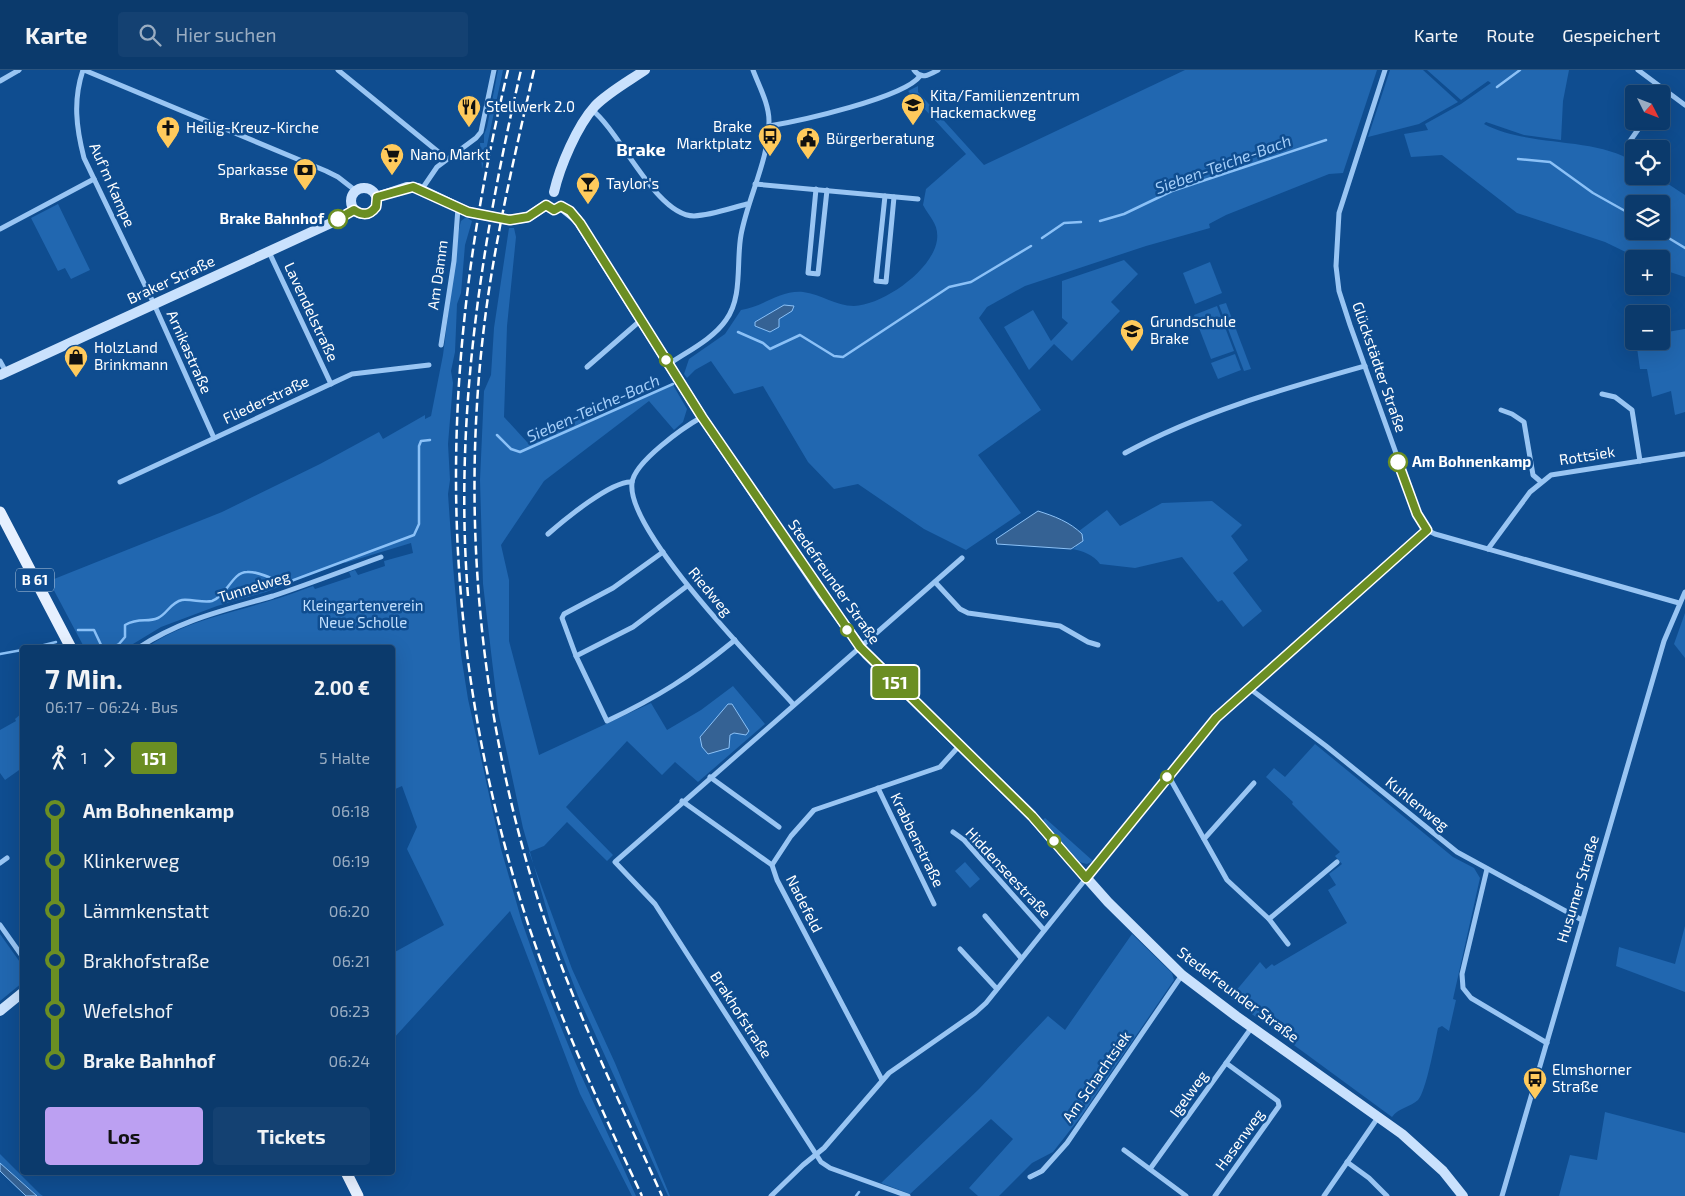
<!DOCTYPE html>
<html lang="de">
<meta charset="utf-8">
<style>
:root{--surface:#0b3a6c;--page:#144172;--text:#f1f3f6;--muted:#9aadc2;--line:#2b547f;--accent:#bca0f2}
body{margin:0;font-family:"Exo 2",sans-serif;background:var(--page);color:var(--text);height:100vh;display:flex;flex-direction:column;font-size:19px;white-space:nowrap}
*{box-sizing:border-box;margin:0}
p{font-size:16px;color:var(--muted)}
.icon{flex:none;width:28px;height:28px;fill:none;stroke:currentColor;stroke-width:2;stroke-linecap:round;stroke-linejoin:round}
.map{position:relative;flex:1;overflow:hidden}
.side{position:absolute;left:20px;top:575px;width:375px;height:530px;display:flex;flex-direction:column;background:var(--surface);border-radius:5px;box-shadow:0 5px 20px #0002,0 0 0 1px var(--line)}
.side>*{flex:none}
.badge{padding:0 10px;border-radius:4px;font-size:18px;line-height:32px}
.needle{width:32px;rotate:132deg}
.tools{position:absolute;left:1625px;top:15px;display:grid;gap:10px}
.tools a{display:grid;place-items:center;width:45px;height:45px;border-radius:5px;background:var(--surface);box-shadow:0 5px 20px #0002,0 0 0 1px var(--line);font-size:25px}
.map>.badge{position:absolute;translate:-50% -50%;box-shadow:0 0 0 2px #fff}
.legs{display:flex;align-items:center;gap:8px;height:55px;padding:0 25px;font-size:16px}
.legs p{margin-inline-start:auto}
.headline{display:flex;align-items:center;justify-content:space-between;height:85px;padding:0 25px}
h1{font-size:28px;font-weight:700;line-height:38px}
.primary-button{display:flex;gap:10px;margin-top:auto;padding:10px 25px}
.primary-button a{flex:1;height:58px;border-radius:5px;background:var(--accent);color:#111;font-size:20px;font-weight:700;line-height:58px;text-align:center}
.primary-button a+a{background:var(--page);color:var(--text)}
ul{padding:0 25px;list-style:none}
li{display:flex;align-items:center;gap:18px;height:50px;font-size:19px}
li i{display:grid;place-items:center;width:8px;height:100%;margin:0 6px;background:currentColor}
li i::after{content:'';width:12px;height:12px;margin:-6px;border:4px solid;border-radius:50%;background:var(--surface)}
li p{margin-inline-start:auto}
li:first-child i{background:linear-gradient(#0000 50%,currentColor 0)}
li:last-child i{background:linear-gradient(currentColor 50%,#0000 0)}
header{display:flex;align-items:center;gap:30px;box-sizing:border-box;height:70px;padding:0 25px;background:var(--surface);border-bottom:1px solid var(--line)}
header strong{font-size:24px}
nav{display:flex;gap:28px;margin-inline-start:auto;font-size:18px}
.search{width:350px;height:45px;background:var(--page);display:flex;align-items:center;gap:12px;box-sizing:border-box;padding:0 18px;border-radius:5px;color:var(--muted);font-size:19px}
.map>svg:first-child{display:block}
.green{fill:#2167b0;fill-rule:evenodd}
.water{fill:#356294;stroke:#8bc1f7}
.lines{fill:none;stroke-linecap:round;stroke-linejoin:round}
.stream{stroke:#8bc1f7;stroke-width:2.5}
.street{stroke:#99c5f3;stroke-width:5}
.secondary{stroke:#c9e1fd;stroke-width:10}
.primary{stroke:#e6f0ff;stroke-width:11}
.rail{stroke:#fff;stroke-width:2.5;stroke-dasharray:9 4;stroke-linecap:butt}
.line-1-casing{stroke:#fff;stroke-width:11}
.line-1{stroke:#6b8e23;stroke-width:8}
.stop-1-dot{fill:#fff;stroke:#6b8e23;stroke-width:2.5}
.labels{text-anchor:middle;stroke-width:5;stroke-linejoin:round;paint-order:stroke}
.shield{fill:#0f4d90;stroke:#b7cade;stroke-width:1}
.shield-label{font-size:14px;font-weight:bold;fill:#fff}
.poi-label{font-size:15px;fill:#fff;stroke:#0f4d90;text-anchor:start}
.street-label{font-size:15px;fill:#fff;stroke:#0f4d90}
.stop-label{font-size:15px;font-weight:bold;fill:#fff;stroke:#0f4d90;text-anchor:end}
.park-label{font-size:15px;fill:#c1dffe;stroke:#0f4d90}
.water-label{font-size:16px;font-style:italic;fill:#a5cffa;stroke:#0f4d90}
.quarter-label{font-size:18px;font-weight:bold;fill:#fff;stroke:#0f4d90}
</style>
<header>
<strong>Karte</strong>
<div class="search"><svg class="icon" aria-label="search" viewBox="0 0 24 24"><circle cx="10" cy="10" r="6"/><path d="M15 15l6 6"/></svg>Hier suchen</div>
<nav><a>Karte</a><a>Route</a><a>Gespeichert</a></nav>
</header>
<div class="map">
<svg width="1685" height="1126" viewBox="0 0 1685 1126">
<rect width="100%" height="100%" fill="#0f4d90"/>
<g class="green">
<polygon points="498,0 503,0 482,99 480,73 484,73 484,65 487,57"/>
<path d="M1185,0h192l-34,103 -14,1 -103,41 -17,9 1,4 -64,18 -121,40 -38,21 -8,11 62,92 -63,45 43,58 -55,37 -42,-21 -66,-45 -24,5 -26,-27 -45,-76 -29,8 -23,-33 -16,9 -8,8 -3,-4 5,-15 36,-25 16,-24c22,-3 39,-20 62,-18 18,2 32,14 51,14 29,-1 79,-36 83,-66 2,-16 -7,-22 -14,-35l3,-16 40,-35 -58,-63 10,-5v6l66,73z"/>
<polygon points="1390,0 1423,0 1458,32 1419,54 1368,67"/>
<path d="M1427,0h142l-6,31 -2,39 -37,-5 -38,-13 -2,2c46,24 110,12 150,38v14h22l29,19v82l-24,-8v-10h-21l-35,-17 -88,-29 -75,-58 -31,2 -7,-23 24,-4 -3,-6 36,-20 30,-21 -3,-2 -27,19zM1634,134h27v27h-27z"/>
<polygon points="58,134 90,200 71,209 65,198 58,201 31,148"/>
<path d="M466,147l6,4 -7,24 -4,48 -4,11 -2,48 -4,19 2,12 -5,61 2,36 -2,14 5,72 8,89 7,44 33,150 21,73 25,71 29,71 60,132h-4l-52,-102 -70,-183 -117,128v-86l51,-28 -37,-76 10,-22 -15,-41 -9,4 -1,-142h-240l-2,-3c37,-24 78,-31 119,-44 15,-4 29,-10 44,-15l2,3 36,-12 -2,-5 6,-2 3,5 27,-9 -1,-5 29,-8 -2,-10 -66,20 -1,-2 -78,31 -49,14 -56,21 -33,20h-44l-35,-66 173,-69 98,-48 59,-32 4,7 42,-24v4l6,-3 12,-61 16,-126 2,-8z"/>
<polygon points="509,158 514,158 516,167 507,256 504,347 527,372 588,345 589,352 673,315 687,339 683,352 674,360 649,331 544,411 501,475 509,510 509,571 539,685 651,633 667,660 701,640 733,616 765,654 698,712 675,692 662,705 627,671 566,737 613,785 607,791 567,752 544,776 529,782 572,899 615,993 670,1126 668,1126 578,926 552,858 523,758 498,641 483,514 480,410 484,321 491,305 494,258"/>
<polygon points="1124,190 1138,204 1111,232 1120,241 1072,291 1054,274 1029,300 1004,257 1033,240 1051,271 1068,253 1062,248 1062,211"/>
<polygon points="1210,192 1222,223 1195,234 1183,203"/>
<polygon points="1226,233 1251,299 1244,301 1219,235"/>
<polygon points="1217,236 1234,281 1211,289 1194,245"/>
<polygon points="1685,259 1685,342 1675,345 1671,321 1652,327 1647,299 1640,299 1636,271 1661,271 1661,263"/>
<polygon points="1235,284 1241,300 1218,309 1211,293"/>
<path d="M1212,431l30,24 -11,11 17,24 -15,13 29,38 -19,16 -21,-27 -4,2 -36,-45 -47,11 -35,-4c-6,-9 -19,-14 -29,-15l4,-1 7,-14 -3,-3 28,-21 13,16 42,-23z"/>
<polygon points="1685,543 1685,588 1674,574"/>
<polygon points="22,643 22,698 5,710 0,703 0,660 16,651 15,649"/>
<path d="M1315,674l138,113 21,11 6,10 -27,121 3,1 -7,31 -7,-5 -4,2c-3,14 -12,64 -20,72 -7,7 -20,8 -26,17l-162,-119 30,-36 6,7 6,-5 2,2 73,-43 -19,-33 8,-5 -7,-11 13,-10 -7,-8 5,-4 -48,-48 1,-2 -27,-25 8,-9 11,9z"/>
<polygon points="1045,748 1093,791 1087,794 1079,792 1043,750"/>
<polygon points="965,792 980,809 970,818 955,801"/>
<polygon points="1685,856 1685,922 1616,896 1619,877 1675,894"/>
<polygon points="0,864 22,895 22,913 0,931"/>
<polygon points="1132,864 1172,903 1174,910 1082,1045 1053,1082 1032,1093 999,1126 978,1126 969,1118 1013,1069 991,1049 910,1124 881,1113 979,1019 1048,946 1065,960"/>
<polygon points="1605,1042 1685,1063 1685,1126 1559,1126 1570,1085 1597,1090"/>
<polygon points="0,1084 40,1124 43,1126 37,1126 0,1093"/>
</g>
<g class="water">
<polygon points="784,235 794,236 792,241 779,249 779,257 770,262 755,256 755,252"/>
<path d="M1038,441c16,5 32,11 44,23l1,7 -12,8 -74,-5 -1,-5z"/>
<polygon points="728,634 732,634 749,661 746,665 734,663 730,665 729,678 708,684 702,677 700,667"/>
<polygon points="0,1093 37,1126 26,1126 0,1101"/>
</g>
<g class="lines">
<g class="stream">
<polyline points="1497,17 1520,0"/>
<polyline points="1518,89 1550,92 1593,123 1634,146"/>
<polyline points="1100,151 1124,144 1172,121 1326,70"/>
<polyline points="1657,161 1685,178"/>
<polyline points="1042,168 1064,153 1081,152"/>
<polyline points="738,262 763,273 770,279 800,265 834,286 843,287 949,217 971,212 1031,176"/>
<polyline points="497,365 511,379 520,382 673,314"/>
<polyline points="78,560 94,560 102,577 105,578"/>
<polyline points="32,578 56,572"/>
<path d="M111,578l8,-4 6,-7v-12c15,-8 22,-2 33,-7 9,-4 13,-16 24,-18 10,-1 21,3 30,1 15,-5 20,-29 35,-29 11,-1 26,7 36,12l131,-49 5,-11v-78l2,-5 9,-1"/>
<polyline points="0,584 22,580"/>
<polyline points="856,1126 859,1122"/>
</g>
<g class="street">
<path d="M83,0c-10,30 -7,57 1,88l70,146 60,134"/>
<polyline points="84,0 326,101 338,107 356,121"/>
<polyline points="338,0 447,89"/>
<path d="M914,0c7,10 15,5 24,0"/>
<polyline points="1385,0 1339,143 1336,196 1339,221 1350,255 1420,450 1427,460 1435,464 1679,533"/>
<polyline points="1638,0 1685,35"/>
<polyline points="0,11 19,0"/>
<polyline points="1661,28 1666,21"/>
<path d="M592,40c28,21 64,106 102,106 18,-1 37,-8 53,-12"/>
<path d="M769,56c30,-5 135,-28 151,-50"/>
<polyline points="1630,71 1644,51"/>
<polyline points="755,114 918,129"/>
<polyline points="422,119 437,97 476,68 481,62 494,0"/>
<polyline points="816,119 808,203 818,204 827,120"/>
<polyline points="885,126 876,211 886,212 894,127"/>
<polyline points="0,159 94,109"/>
<polyline points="269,182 331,314"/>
<polyline points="441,275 454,191 458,138"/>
<polyline points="0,291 6,302"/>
<path d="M669,294c19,-13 44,-25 57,-44 17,-23 10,-58 15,-85 7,-38 28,-75 28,-114 0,-17 -10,-35 -16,-51"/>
<polyline points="587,297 641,250"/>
<polyline points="1602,324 1615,327 1632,340 1640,391"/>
<polyline points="1501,340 1512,344 1524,352 1533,405 1540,411"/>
<path d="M702,347c-18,10 -68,45 -70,66 -6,48 127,183 161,221"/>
<path d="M1125,383c75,-41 158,-64 240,-87"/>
<polyline points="120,412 352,304 429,295"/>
<path d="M548,464c16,-14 64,-54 84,-52"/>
<polyline points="1488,479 1530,422 1551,405 1685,384"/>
<path d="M663,482l-50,36 -49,26 -2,4 14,38 31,65c51,-24 84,-45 128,-81"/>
<polyline points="935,512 960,539 968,543 1060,556 1088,572 1098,575"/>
<path d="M138,578c45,-29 84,-37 135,-52 36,-12 72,-26 108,-39"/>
<polyline points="576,586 633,557 687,516"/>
<polyline points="1249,618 1326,676 1457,782 1582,850"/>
<polyline points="1168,705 1227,810 1269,849 1288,874"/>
<polyline points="710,707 779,757"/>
<polyline points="878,718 934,834"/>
<polyline points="682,731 772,795"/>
<polyline points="953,762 964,770 1044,860"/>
<polyline points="1204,769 1254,713"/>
<polyline points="0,793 7,788"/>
<polyline points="1487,799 1462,904 1463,918 1471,928 1547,973"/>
<polyline points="985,846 1021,888"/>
<polyline points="1269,849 1337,792"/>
<polyline points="0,855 22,886"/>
<polyline points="960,879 997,919"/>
<polyline points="882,1010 777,810 772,795 791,766 814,740 940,697 960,675"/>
<polyline points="1124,1080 1186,1126"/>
<polyline points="1347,1092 1369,1108 1387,1126"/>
<polyline points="1150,1099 1252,957"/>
<polyline points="1030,1107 1042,1101 1067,1073 1182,905"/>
<polyline points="771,1126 803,1095 824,1078 889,1003 975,943 986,933 1210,654 1427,460"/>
<polyline points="908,1126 830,1098 821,1092 655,834 615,792 962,488"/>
<polyline points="1215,1126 1279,1036 1278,1031 1226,993"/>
<polyline points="1324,1126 1379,1046"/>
<polyline points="1502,1126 1664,571 1685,522"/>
</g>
<g class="secondary">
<circle cx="364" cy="131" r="13"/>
<path d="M554,122c6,-26 23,-66 41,-86 14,-14 34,-25 50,-36"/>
<polyline points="377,127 407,117 418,118 468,142 510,150 528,147 546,135"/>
<polyline points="561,136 577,149 702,347 822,524 867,585 1029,743 1108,832 1182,905 1236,946 1402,1064 1443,1101 1463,1126"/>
<polyline points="0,305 331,153 354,140"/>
<polyline points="0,941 22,923"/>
</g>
<g class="primary">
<polyline points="0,442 71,578"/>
<polyline points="346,1102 358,1126"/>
</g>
<g class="rail">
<path d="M508,0c-67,279 -74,535 7,812 32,109 79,212 127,314"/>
<path d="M534,0c-18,80 -37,159 -48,241 -25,188 -9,384 45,566 33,111 84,214 131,319"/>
<path d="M468,526c-14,-178 13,-353 53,-526"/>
</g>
</g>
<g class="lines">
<g class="line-1-casing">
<path id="line-1" d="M338,149l16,-9c9,6 16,5 22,-3l1,-10 36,-10 55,25 42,8 18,-3 18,-12 8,5 7,-4 9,5 10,12 122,194 158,230 172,169 54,62 130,-160 211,-188 -10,-16 -19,-52"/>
</g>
<use href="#line-1" class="line-1"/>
</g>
<defs>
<g id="school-pin" transform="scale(1.25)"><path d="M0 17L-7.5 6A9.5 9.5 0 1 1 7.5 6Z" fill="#ffca5c" stroke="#0f4d90"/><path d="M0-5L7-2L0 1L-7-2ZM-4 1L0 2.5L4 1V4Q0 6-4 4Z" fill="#111"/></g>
<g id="restaurant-pin" transform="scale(1.25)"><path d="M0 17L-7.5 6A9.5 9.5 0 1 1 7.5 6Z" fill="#ffca5c" stroke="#0f4d90"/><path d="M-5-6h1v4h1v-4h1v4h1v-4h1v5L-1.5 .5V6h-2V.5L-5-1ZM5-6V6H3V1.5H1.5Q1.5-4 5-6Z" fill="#111"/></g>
<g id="church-pin" transform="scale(1.25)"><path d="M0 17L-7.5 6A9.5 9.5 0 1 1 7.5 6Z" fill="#ffca5c" stroke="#0f4d90"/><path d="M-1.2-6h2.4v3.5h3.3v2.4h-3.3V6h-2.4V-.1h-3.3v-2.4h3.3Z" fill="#111"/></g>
<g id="bus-pin" transform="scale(1.25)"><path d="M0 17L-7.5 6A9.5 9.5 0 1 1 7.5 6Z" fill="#ffca5c" stroke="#0f4d90"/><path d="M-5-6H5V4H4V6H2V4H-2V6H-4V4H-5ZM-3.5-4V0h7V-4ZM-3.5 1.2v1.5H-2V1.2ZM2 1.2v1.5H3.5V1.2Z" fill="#111"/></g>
<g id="civic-pin" transform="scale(1.25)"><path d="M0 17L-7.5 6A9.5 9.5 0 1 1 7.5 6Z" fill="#ffca5c" stroke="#0f4d90"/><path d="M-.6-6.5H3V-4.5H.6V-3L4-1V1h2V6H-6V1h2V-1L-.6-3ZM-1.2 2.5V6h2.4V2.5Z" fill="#111"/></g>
<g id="supermarket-pin" transform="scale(1.25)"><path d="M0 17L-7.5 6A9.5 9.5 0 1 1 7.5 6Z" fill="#ffca5c" stroke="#0f4d90"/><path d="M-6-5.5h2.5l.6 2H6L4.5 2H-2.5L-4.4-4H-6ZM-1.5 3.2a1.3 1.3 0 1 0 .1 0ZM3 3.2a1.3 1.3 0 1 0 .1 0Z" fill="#111"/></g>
<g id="bank-pin" transform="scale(1.25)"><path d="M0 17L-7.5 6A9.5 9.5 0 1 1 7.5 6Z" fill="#ffca5c" stroke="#0f4d90"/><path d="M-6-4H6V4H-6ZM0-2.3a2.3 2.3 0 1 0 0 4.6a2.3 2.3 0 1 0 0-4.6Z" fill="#111"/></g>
<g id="bar-pin" transform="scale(1.25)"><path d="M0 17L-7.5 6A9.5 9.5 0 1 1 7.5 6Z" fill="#ffca5c" stroke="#0f4d90"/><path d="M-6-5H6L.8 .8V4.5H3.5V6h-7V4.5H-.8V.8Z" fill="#111"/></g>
<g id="shop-pin" transform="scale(1.25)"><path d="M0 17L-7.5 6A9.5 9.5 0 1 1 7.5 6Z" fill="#ffca5c" stroke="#0f4d90"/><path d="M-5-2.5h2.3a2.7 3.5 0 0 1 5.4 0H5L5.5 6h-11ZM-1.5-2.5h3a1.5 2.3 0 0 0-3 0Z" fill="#111"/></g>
</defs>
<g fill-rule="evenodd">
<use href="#school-pin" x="913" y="35"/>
<use href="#restaurant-pin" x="469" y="37"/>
<use href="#church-pin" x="168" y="58"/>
<use href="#bus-pin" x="770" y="66"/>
<use href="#civic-pin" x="808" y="69"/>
<use href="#supermarket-pin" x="392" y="85"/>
<use href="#bank-pin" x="305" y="100"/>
<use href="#bar-pin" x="588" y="114"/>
<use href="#school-pin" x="1132" y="261"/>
<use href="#shop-pin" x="76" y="287"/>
<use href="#bus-pin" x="1535" y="1009"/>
</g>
<g class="stop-1-dot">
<circle cx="338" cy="149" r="9"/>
<circle cx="666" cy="290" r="6"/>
<circle cx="1398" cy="392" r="9"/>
<circle cx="847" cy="560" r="6"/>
<circle cx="1167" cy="707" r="6"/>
<circle cx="1054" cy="771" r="6"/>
</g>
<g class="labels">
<rect class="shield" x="16" y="498.5" width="38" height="23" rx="4"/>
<g class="shield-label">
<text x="35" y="515">B 61</text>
</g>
<g class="poi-label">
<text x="930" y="31">Kita/Familienzentrum<tspan x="930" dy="17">Hackemackweg</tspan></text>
<text x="486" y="42">Stellwerk 2.0</text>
<text x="752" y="62" text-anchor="end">Brake<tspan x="752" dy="17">Marktplatz</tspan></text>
<text x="186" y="63">Heilig-Kreuz-Kirche</text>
<text x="826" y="74">Bürgerberatung</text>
<text x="410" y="90">Nano Markt</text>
<text x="288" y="105" text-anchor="end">Sparkasse</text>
<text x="606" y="119">Taylor's</text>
<text x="1150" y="257">Grundschule<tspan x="1150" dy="17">Brake</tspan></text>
<text x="94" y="283">HolzLand<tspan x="94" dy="17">Brinkmann</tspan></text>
<text x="1552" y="1005">Elmshorner<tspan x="1552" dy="17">Straße</tspan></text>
</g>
<g class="street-label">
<text transform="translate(112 115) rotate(66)" y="5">Auf'm Kampe</text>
<text transform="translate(438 205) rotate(-82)" y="5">Am Damm</text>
<text transform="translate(171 210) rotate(-25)" y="5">Braker Straße</text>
<text transform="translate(311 242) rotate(65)" y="5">Lavendelstraße</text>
<text transform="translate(189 282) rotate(66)" y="5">Arnikastraße</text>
<text transform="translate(1379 297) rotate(71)" y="5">Glückstädter Straße</text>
<text transform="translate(266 330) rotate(-25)" y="5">Fliederstraße</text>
<text transform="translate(1587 386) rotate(-9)" y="5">Rottsiek</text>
<text transform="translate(834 512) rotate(55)" y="5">Stedefreunder Straße</text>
<text transform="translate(254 517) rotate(-17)" y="5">Tunnelweg</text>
<text transform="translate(710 522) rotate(50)" y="5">Riedweg</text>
<text transform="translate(1417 734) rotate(39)" y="5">Kuhlenweg</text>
<text transform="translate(917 770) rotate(64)" y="5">Krabbenstraße</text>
<text transform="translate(1008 803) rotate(47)" y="5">Hiddenseestraße</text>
<text transform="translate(1578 819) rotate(-73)" y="5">Husumer Straße</text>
<text transform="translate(804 834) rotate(63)" y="5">Nadefeld</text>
<text transform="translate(1238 925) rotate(37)" y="5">Stedefreunder Straße</text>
<text transform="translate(741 945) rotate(57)" y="5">Brakhofstraße</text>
<text transform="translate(1097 1007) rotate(-55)" y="5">Am Schachtsiek</text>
<text transform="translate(1189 1024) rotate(-54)" y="5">Igelweg</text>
<text transform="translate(1240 1070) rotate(-54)" y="5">Hasenweg</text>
</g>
<g class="stop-label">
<text x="324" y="154">Brake Bahnhof</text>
<text x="1412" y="397" text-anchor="start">Am Bohnenkamp</text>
</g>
<g class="park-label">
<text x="363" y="541">Kleingartenverein<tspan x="363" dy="17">Neue Scholle</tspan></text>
</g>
<g class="water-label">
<text transform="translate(1223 94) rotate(-20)" y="6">Sieben-Teiche-Bach</text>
<text transform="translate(593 338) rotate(-24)" y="6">Sieben-Teiche-Bach</text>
</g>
<g class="quarter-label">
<text x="641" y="86">Brake</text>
</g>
</g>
</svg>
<div class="tools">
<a><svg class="needle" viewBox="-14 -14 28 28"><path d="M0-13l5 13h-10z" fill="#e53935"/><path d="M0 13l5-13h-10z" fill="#9aadc2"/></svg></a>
<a><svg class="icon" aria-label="locate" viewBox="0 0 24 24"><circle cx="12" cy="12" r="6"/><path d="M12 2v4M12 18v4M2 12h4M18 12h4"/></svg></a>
<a><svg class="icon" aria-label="layers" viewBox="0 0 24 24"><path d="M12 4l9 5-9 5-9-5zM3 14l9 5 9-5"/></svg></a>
<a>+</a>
<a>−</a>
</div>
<b class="badge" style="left:895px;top:612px;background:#6b8e23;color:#fff">151</b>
<section class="side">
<div class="headline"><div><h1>7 Min.</h1><p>06:17 – 06:24 · Bus</p></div><b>2.00 €</b></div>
<div class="legs"><svg class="icon" aria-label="walk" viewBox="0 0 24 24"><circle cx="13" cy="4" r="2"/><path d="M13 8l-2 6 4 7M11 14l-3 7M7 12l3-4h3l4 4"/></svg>1<svg class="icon" aria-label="forward" viewBox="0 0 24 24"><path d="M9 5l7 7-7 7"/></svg><b class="badge" style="background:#6b8e23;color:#fff">151</b><p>5 Halte</p></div>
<ul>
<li><i style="color:#6b8e23"></i><b>Am Bohnenkamp</b><p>06:18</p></li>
<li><i style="color:#6b8e23"></i><span>Klinkerweg</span><p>06:19</p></li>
<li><i style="color:#6b8e23"></i><span>Lämmkenstatt</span><p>06:20</p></li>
<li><i style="color:#6b8e23"></i><span>Brakhofstraße</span><p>06:21</p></li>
<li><i style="color:#6b8e23"></i><span>Wefelshof</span><p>06:23</p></li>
<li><i style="color:#6b8e23"></i><b>Brake Bahnhof</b><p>06:24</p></li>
</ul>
<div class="primary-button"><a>Los</a><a>Tickets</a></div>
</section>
</div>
